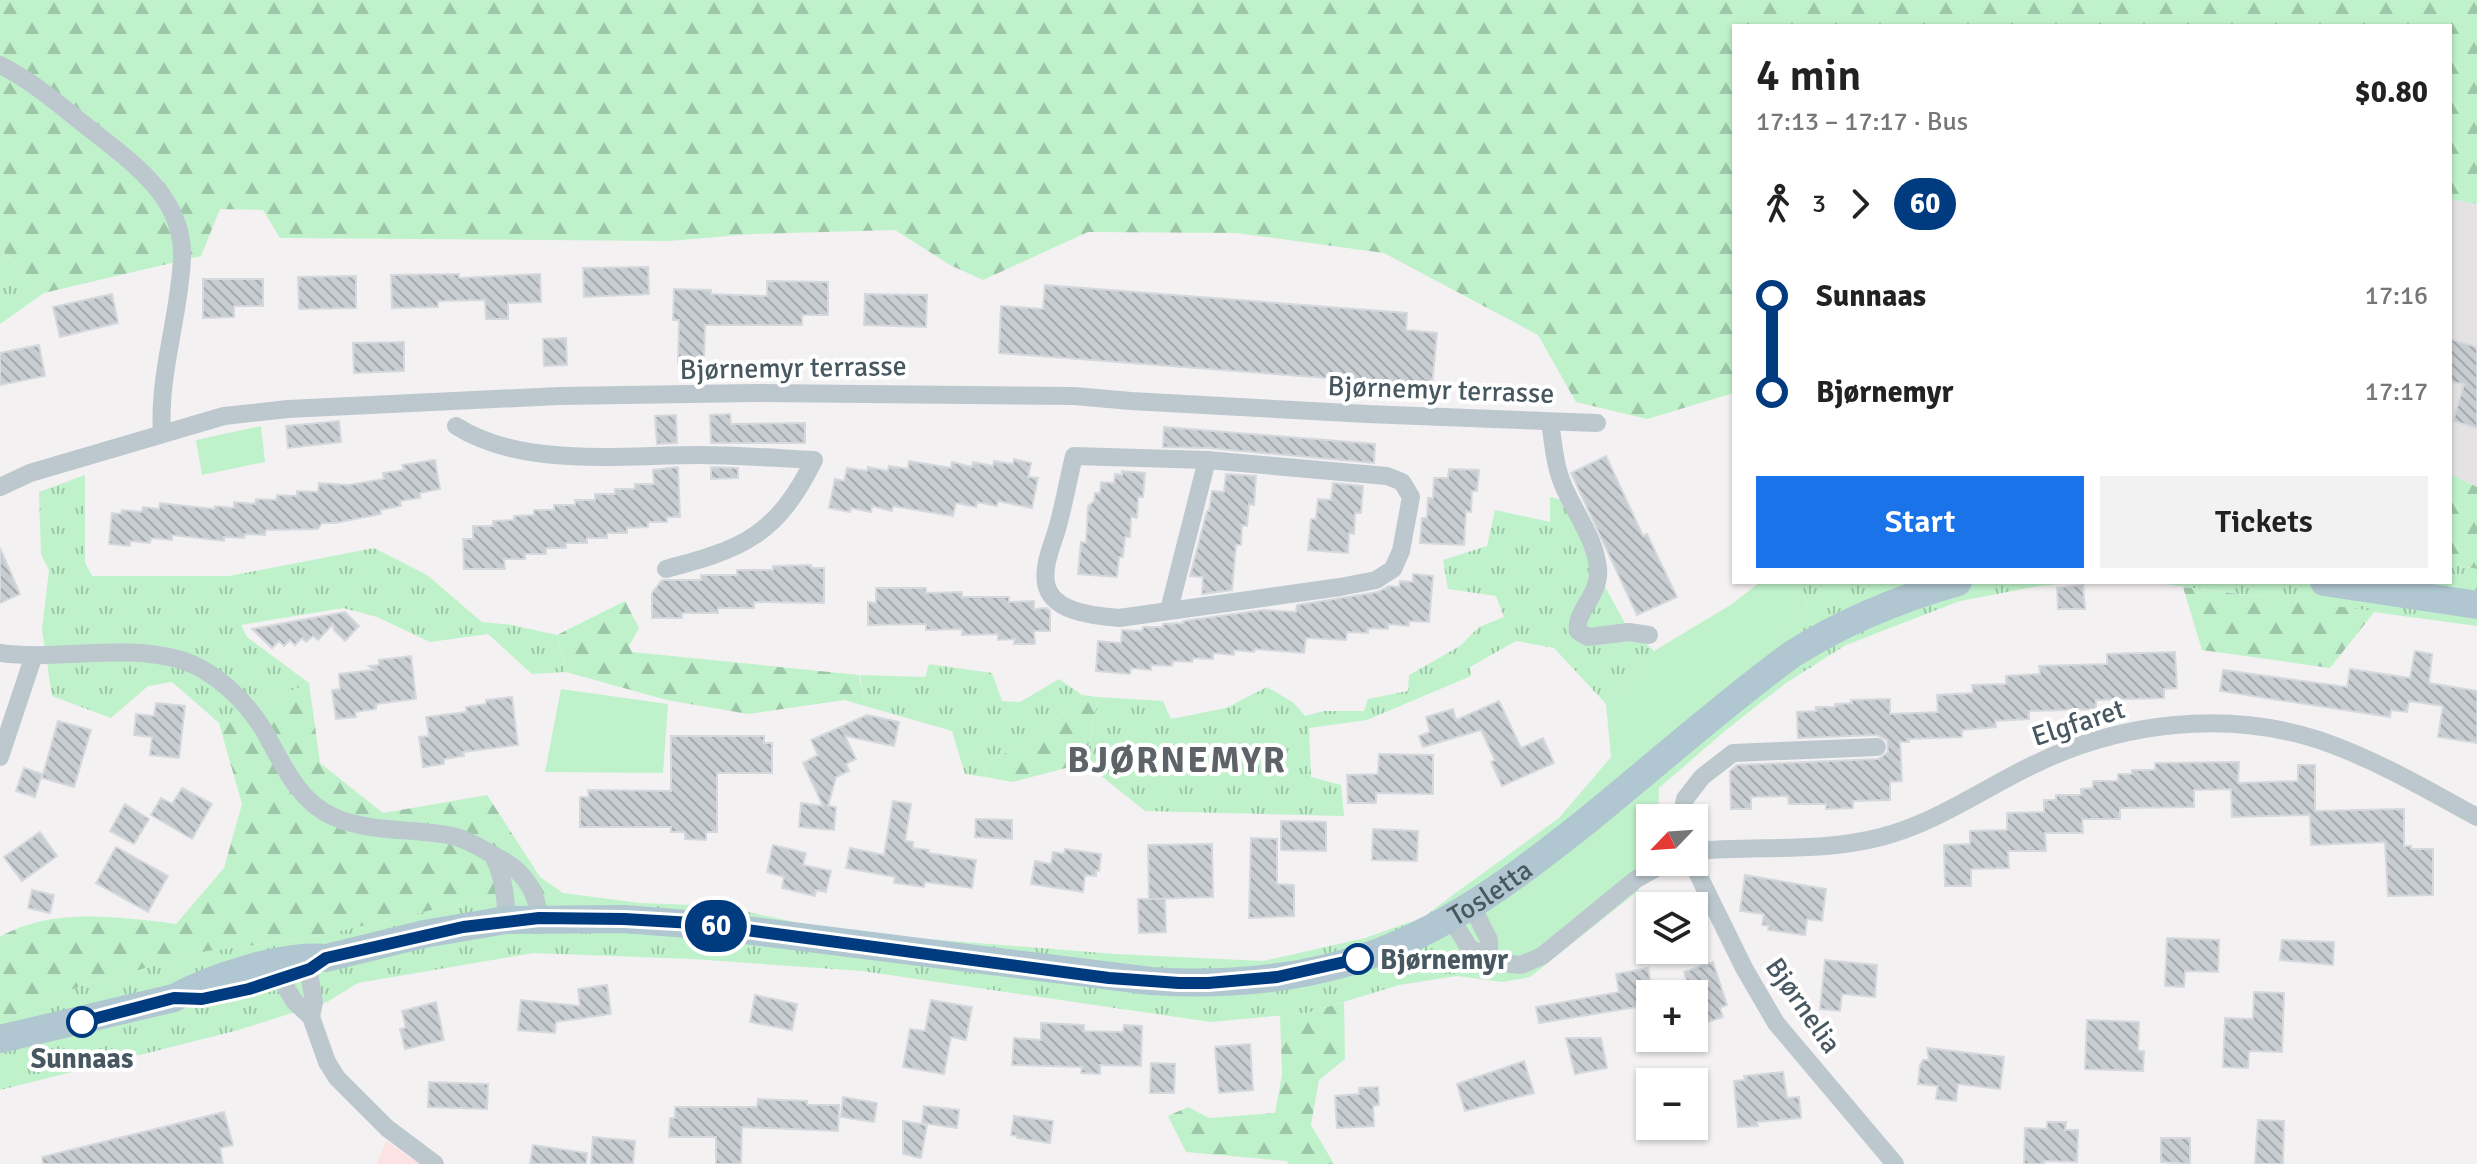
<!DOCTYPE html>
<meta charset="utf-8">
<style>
:root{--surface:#fff;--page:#f2f2f2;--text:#222;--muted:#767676;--accent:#1a73e8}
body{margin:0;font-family:Signika,sans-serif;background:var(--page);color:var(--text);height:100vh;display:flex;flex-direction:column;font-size:30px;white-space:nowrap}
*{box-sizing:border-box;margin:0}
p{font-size:26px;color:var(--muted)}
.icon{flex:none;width:44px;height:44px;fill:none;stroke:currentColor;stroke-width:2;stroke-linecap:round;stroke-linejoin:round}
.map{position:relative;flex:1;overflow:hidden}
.drawer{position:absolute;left:1732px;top:24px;width:720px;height:560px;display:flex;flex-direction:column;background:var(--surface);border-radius:0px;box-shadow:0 2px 6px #0004}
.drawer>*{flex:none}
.badge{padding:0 16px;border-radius:26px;font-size:28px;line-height:52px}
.needle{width:52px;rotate:245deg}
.fabs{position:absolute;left:1636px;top:804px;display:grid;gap:16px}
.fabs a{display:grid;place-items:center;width:72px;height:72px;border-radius:0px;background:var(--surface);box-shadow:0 2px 6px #0004;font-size:40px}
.map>.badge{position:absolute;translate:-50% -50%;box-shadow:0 0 0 4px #fff}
.legs{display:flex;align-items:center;gap:12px;height:88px;padding:0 24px;font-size:26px}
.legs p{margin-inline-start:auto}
.summary{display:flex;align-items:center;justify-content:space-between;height:136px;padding:0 24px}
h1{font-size:44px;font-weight:600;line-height:60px}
.cta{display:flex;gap:16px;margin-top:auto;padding:16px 24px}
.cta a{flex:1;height:92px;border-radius:0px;background:var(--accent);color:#fff;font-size:32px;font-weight:600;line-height:92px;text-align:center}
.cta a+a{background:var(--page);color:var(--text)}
ul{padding:0 24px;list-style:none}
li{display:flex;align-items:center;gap:28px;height:96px;font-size:30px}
li i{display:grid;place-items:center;width:12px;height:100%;margin:0 10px;background:currentColor}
li i::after{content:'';width:20px;height:20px;margin:-10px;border:6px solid;border-radius:50%;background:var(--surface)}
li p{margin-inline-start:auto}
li:first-child i{background:linear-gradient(#0000 50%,currentColor 0)}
li:last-child i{background:linear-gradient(currentColor 50%,#0000 0)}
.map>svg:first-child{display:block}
.education{fill:#e5e2e4}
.medical{fill:#fde2e4}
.grass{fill:url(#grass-tufts)}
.forest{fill:url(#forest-firs)}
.park{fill:#bff2cb}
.building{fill:url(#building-back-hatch);stroke:#d5d9dd;stroke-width:2}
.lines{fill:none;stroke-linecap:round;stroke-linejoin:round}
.street{stroke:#bcc8ce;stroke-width:18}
.primary{stroke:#b0c6d1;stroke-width:28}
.line-1-casing{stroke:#fff;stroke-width:18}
.line-1{stroke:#003b80;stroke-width:12}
.stop-1-dot{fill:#fff;stroke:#003b80;stroke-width:4}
.labels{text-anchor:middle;stroke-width:8;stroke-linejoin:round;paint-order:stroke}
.street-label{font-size:28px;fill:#485860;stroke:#fff}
.stop-label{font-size:28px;font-weight:bold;fill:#485860;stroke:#fff;text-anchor:start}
.district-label{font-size:36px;font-weight:bold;letter-spacing:2px;fill:#5d6367;stroke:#fff}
</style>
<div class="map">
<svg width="2477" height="1164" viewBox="0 0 2477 1164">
<defs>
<pattern id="grass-tufts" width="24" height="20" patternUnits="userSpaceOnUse" patternTransform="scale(2)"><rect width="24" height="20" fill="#bff2cb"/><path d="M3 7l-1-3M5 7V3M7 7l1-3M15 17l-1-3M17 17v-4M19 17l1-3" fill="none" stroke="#9dc7a8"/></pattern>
<pattern id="forest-firs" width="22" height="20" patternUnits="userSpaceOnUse" patternTransform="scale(2)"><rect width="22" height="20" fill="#bff2cb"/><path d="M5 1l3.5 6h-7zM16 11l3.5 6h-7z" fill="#9dc7a8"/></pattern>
<pattern id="building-back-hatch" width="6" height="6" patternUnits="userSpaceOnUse" patternTransform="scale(2)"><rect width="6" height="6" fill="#c8cdd1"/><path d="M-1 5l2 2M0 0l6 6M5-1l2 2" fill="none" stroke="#a4a9ad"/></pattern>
</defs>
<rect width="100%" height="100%" fill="#f4f1f2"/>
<polygon class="education" points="2450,199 2477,204 2477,487 2450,474"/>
<polygon class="medical" points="386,1141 420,1164 377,1164"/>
<g class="grass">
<polygon points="0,248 44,293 0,324"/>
<polygon points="85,475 85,562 92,576 229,576 374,548 427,575 482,622 512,625 557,635 566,672 532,674 488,634 430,642 377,617 343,608 241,625 247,637 309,683 219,723 172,682 148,686 111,718 52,696 42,630 49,570 41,554 39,492"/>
<polygon points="1550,497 1563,500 1587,554 1626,625 1654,651 1606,704 1554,648 1516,641 1470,667 1471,676 1367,720 1309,728 1311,777 1341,785 1344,816 1145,811 1085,763 1098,697 1163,701 1171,719 1226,708 1267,687 1294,703 1305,716 1324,711 1364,711 1368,699 1408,691 1409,675 1460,646 1479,627 1504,617 1496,596 1448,589 1443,560 1487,546 1495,510 1550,522"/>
<polygon points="2450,564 2477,569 2477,626 2150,582 2450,582"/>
<polygon points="1800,582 2077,582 2039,586 1960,601 1846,645 1786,683 1782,637 1808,607"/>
<polygon points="929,664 992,673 1002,701 1020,702 1059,679 1082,695 1054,722 1022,746 985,762 986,777 965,774 952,731 865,706 860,675 925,677"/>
<polygon points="563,893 640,903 720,906 841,932 1115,954 1263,961 1365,938 1424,917 1450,897 1503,982 1457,976 1399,985 1307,1013 1211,1022 862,971 692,959 533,953 358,983 327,1002 235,1031 0,1090 0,1022 80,986 207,951 308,938 454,905"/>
</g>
<g class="forest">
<polygon points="0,0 2477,0 2477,204 2450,199 2450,26 1734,26 1734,393 1647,419 1576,402 1538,335 1384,253 1236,233 1088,232 983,280 950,265 895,230 752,234 669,241 280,238 263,210 220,209 201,256 44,293 0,248"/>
<polygon points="2450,474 2477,487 2477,569 2450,564"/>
<polygon points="2183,587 2375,611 2330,668 2202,650"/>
<polygon points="625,601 639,628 629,646 632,652 859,675 865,706 844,700 748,714 667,700 566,672 557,635"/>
<path d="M309,683l11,80 63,50 104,-18 53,82 23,16 -109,12 -146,33 -101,13 -127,35 -80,36v-85c52,-30 119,-20 176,-13l48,-56 18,-64 -23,-81z"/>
<polygon points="1082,695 1098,697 1085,763 1012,782 986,777 985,762 1022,746 1054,722"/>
<polygon points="1344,1002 1345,1059 1319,1080 1311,1125 1334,1164 1288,1164 1287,1161 1186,1152 1168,1116 1188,1107 1209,1118 1275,1113 1282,1075 1280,1015 1307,1013"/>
</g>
<g class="park">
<polygon points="261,426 265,462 202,475 196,440"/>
<polygon points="1760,582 1800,582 1808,607 1782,637 1786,683 1726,730 1659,788 1658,818 1650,818 1650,862 1638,891 1530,977 1503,982 1450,897 1559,818 1611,757 1606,704 1654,651 1732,604"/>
<polygon points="561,689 668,704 663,773 545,772"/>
</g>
<g class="building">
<polygon points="648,267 649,294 584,297 583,268"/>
<polygon points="459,274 459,278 540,274 541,302 508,303 508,319 486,319 485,300 438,301 438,307 392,308 391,275"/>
<polygon points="356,276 356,308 299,309 298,277"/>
<polygon points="203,279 263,279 263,306 234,306 234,317 203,318"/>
<polygon points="767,281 828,282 828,315 802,315 802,325 705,325 704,363 678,362 679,320 673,320 674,289 711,290 711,294 767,296"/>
<polygon points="1045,285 1407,313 1406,330 1437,333 1432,386 999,353 1001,306 1043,309"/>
<polygon points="112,294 118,323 60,337 53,307"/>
<polygon points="865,294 927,295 926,327 864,325"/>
<polygon points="566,338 567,365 544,366 543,339"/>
<polygon points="2450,339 2477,347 2477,428 2453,421 2464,384 2450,382"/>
<polygon points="404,342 404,371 354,373 353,343"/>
<polygon points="39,345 45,376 0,385 0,353"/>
<polygon points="730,414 731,424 805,423 805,443 711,443 710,415"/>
<polygon points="676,415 677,443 657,444 655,416"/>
<polygon points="339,421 341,442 288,448 286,426"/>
<polygon points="1164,427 1375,444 1374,463 1208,448 1163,447"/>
<polygon points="1606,456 1643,536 1647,534 1677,597 1637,615 1571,473"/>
<polygon points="1014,459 1031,463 1028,477 1038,478 1032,508 998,501 997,506 977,502 976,507 956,503 953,516 893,506 892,511 872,506 871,512 851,508 850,512 829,508 835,479 844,481 847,468 867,471 868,467 888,471 889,466 908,469 909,461 951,468 952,462 972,467 973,462 993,466 994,461 1013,464"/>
<polygon points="435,460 440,489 420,493 420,498 400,501 401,506 380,510 381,514 335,523 322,523 318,529 266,530 265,535 245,534 244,538 224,537 224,541 172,535 172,540 151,538 150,543 130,541 130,546 109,544 112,513 121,514 122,510 142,512 143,507 159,509 160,503 214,509 215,506 234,508 234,502 255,504 256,499 276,500 277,495 297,496 297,491 318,492 319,483 348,485 384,479 383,473 404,470 402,465"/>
<polygon points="678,467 680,517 667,517 667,522 648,522 648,527 627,528 627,533 607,533 607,538 587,538 587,543 566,543 566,548 546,548 546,554 525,554 525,559 504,559 505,569 464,569 463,539 473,539 473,526 493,526 493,521 514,520 514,516 534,515 534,510 554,510 554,505 575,505 575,500 595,500 595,494 615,494 615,489 635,489 635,484 654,484 653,470"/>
<polygon points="711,467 738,468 738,478 711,479"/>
<polygon points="1449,469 1479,470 1477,491 1472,491 1471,512 1466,511 1464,545 1420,543 1422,518 1427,518 1428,498 1433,498 1434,478 1448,478"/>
<polygon points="1122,471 1145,473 1143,497 1138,497 1137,518 1131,517 1130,537 1125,537 1123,557 1119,557 1117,577 1078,574 1081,542 1086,543 1088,506 1094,501 1095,493 1100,493 1101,482 1114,483 1115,474 1122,475"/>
<polygon points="1226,474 1256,476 1254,505 1249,504 1247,526 1242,525 1241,545 1236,545 1232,590 1202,594 1203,577 1190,576 1207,511 1209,511 1212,491 1224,492"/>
<polygon points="1333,483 1363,486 1361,513 1355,513 1354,534 1349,533 1348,553 1308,550 1311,519 1316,519 1318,499 1331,500"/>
<polygon points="0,548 20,594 0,603"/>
<polygon points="811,565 811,568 824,568 824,603 754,602 754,608 718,608 718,613 682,613 682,618 652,618 652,593 662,580 701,580 701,575 737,575 737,570 773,570 773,566"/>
<polygon points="1413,574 1433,576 1429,622 1409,621 1409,626 1388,624 1388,629 1368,628 1368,633 1347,632 1346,640 1306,638 1304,653 1255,649 1254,652 1234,650 1234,655 1213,653 1213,659 1193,658 1192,662 1173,661 1172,666 1151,665 1151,670 1131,668 1130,674 1096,671 1098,641 1121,643 1122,630 1142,631 1143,627 1163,627 1163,624 1183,623 1183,621 1263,610 1296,612 1297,605 1378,592 1389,586 1399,587 1400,581 1413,582"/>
<polygon points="2083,585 2085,609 2058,609 2057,588"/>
<polygon points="876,588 926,588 926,593 962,592 962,597 1009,597 1009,602 1034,601 1034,609 1047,608 1050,611 1050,631 1034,631 1035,644 1014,644 1015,639 998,640 998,634 962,635 962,629 926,630 926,624 868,625 868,602 876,603"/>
<polygon points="345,612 359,626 345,641 334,630 333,624 318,640 313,636 306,642 302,638 295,645 290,640 284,646 279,641 272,648 252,629"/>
<polygon points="2415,651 2432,654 2429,683 2477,691 2477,743 2438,737 2443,706 2409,701 2407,712 2391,710 2390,717 2220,691 2223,670 2347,687 2350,669 2410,678"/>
<polygon points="2175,652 2177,688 2164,689 2164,698 2096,700 2096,709 2029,711 2029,719 1995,721 1996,727 1962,730 1962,737 1908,739 1909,742 1900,742 1902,781 1890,782 1890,800 1853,801 1853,808 1826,809 1826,804 1789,804 1788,796 1751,797 1751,809 1731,809 1730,771 1737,765 1878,759 1888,752 1887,740 1877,735 1798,738 1797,712 1816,711 1816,707 1835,707 1835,704 1852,703 1851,700 1890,699 1890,714 1938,712 1937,695 1973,693 1972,685 2006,684 2006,676 2040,674 2039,666 2107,664 2107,654"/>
<polygon points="411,656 416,699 376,704 376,709 355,712 356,717 336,719 332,690 340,689 339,674 374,670 369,666 379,665 379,660"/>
<polygon points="512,697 518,745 463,752 464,756 444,759 444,764 423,767 419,737 429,736 426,717 466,712 466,707 486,704 486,700"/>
<polygon points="1499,701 1521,748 1543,738 1554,763 1502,786 1491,762 1495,760 1481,730 1423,747 1419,736 1430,732 1426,717 1453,709 1456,720"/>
<polygon points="156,703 185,706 179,758 150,755 152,737 134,735 136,714 154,716"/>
<polygon points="867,715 899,722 894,746 845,736 856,759 846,764 849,771 836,777 828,806 836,807 834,830 799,827 801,803 823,806 803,763 818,755 811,740"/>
<polygon points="58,721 91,730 74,787 42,778"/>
<polygon points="671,736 764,736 764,743 772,743 772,773 717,773 717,832 706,832 706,840 685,839 685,832 671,832 671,827 580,827 580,797 589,797 588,790 671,791"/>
<polygon points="1379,754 1433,755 1433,794 1376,793 1376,803 1348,803 1347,775 1378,774"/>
<polygon points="2239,762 2238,783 2298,781 2298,765 2315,765 2315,811 2404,809 2404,846 2411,846 2411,849 2433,849 2433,895 2388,896 2385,842 2311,845 2310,815 2232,817 2231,789 2194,790 2194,807 2120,808 2120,819 2082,819 2083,833 2045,833 2046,851 2008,851 2009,868 1971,869 1971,886 1945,886 1944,845 1970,844 1970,831 2007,830 2007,813 2044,812 2044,800 2056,800 2056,795 2081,795 2081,789 2093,788 2093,781 2118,781 2118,774 2132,774 2132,770 2155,770 2155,763"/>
<polygon points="24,768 42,774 35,797 16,791"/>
<polygon points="182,788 212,804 192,839 151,815 161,798 172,804"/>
<polygon points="893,801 911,804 905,841 913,842 913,848 929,850 928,853 976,860 972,888 925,882 924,887 894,883 895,877 846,868 850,848 884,855"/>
<polygon points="125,804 149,819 134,844 110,831"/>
<polygon points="976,819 1012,820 1012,839 975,837"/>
<polygon points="1281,821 1326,822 1326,851 1281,850"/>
<polygon points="1373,829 1418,831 1417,861 1372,860"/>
<polygon points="40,832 57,856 22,881 4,857"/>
<polygon points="1251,838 1277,839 1277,884 1294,885 1294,916 1249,918"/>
<polygon points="1212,844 1213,897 1149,899 1148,845"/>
<polygon points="773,845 806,853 803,865 831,871 826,892 816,890 815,896 782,888 784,877 767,872"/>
<polygon points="116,847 168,876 148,912 96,883"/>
<polygon points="1065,849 1101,854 1099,871 1096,870 1096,876 1085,875 1083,892 1031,884 1035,861 1051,864 1053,852 1064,854"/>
<polygon points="1745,875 1826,889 1822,921 1807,919 1805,935 1768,930 1769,926 1762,925 1764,914 1740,911"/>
<polygon points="32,890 54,895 50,913 28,908"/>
<polygon points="1138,899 1165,899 1166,932 1139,933"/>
<polygon points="2167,938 2219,940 2218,972 2185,971 2184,987 2165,986"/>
<polygon points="2282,940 2334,942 2333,965 2280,960"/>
<polygon points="1825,960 1877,965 1875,997 1842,994 1840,1011 1820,1009"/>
<polygon points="1713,962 1727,1005 1720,1008 1723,1017 1701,1024 1694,994 1691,994 1684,972"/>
<polygon points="1648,968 1653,994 1650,994 1650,1005 1539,1023 1536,1007 1619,992 1616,974"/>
<polygon points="607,985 611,1014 556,1022 555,1033 518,1030 521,1000 580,1006 578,989"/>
<polygon points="2254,992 2284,993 2282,1052 2249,1051 2248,1068 2223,1067 2225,1018 2253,1019"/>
<polygon points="755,995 797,1004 792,1030 750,1022"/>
<polygon points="931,1000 972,1007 966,1040 951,1037 944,1074 903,1067 910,1029 925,1031"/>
<polygon points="436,1002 444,1040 405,1049 400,1029 405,1028 405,1024 402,1011"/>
<polygon points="2087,1020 2139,1022 2138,1051 2144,1051 2143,1071 2085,1069"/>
<polygon points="1041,1023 1084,1025 1084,1031 1123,1032 1124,1025 1142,1026 1141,1066 1100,1065 1100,1074 1081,1073 1082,1067 1012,1065 1014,1038 1041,1040"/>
<polygon points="1566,1038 1601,1038 1607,1068 1575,1074"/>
<polygon points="1250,1044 1253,1090 1219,1093 1215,1047"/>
<polygon points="1927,1048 2004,1057 2000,1089 1958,1084 1956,1101 1936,1099 1938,1086 1918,1084 1920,1065 1923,1060 1929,1060"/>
<polygon points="1524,1061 1534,1093 1465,1111 1457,1084"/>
<polygon points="1151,1063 1175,1064 1174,1093 1150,1093"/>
<polygon points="1783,1072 1787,1098 1799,1097 1801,1118 1757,1122 1758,1126 1738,1127 1734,1081 1745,1080 1744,1076"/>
<polygon points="429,1082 488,1084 487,1109 428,1107"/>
<polygon points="1378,1087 1379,1105 1373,1106 1374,1126 1337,1128 1335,1096 1359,1094 1359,1088"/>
<polygon points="843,1097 877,1103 874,1122 841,1117"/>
<polygon points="758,1099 807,1101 807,1105 839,1105 838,1131 742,1127 741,1164 716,1164 716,1137 669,1137 670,1118 675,1118 675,1107 757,1107"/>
<polygon points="924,1106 959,1110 957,1128 922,1123"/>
<polygon points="224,1112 233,1145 220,1148 223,1164 43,1164 42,1157"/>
<polygon points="1014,1116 1053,1121 1050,1143 1017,1138 1017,1136 1011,1135"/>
<polygon points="2258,1120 2284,1121 2283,1164 2255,1164"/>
<polygon points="903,1121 927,1125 921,1158 903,1154"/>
<polygon points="2047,1122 2066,1122 2065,1130 2078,1130 2077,1162 2044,1161 2044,1164 2024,1164 2025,1128 2047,1129"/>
<polygon points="593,1137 635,1141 633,1164 591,1164"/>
<polygon points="2161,1138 2190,1138 2190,1164 2161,1162"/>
<polygon points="533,1145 587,1153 586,1164 530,1164"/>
</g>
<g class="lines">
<g class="street">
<path d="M0,65c32,16 57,38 85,60 42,34 99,70 97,132 -2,58 -24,117 -20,176"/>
<path d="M1550,422c3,18 4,38 10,55 10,30 35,59 38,91 3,27 -24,44 -20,63l10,6 41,-5 20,3"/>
<path d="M456,426c66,42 165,29 241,29 39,0 78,3 117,5 -37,75 -71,89 -148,109"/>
<path d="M1074,456l133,4 180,16 15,6 9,15 -10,54 -8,18 -17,11 -36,7 -221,31c-23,-2 -68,-5 -73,-35 -3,-18 6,-37 11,-54 7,-24 11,-49 17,-73z"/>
<polyline points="0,487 30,473 224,416 288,409 559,396 755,393 1074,396 1131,401 1367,414 1597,423"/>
<polyline points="1169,610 1207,460"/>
<path d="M0,653c59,8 122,-10 181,7 33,10 64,40 82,69 19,33 34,72 71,88 36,16 81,11 119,19 16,4 29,13 44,21 24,12 40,32 42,61"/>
<polyline points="0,757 33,658"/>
<polyline points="1681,818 1685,799 1702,777 1733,753 1877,747"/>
<path d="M1694,851c62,-6 126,2 187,-14 55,-14 103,-49 154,-73 87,-42 191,-54 284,-24 56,19 107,49 158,77"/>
<path d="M493,855c10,21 14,41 13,65"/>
<polyline points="1692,862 1744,968 1776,1023 1895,1164"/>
<polyline points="1472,906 1489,940 1489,954"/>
<polyline points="1451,918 1468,946 1474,951 1489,954 1501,963 1521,965 1542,956 1635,880 1667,862"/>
<polyline points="306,956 314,1002 311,1017"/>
<polyline points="277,963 281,979 294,1001 311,1017 327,1062 337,1078 387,1128 435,1164"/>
</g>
<g class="primary">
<polyline points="2324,582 2477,605"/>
<path id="s1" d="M0,1039l174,-41c38,-21 109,-44 152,-40l98,-24 82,-14 118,-1 89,7 438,55c76,5 156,-2 228,-29 73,-28 134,-73 195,-121 73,-58 142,-121 217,-176 53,-34 107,-56 167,-73"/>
</g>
</g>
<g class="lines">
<g class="line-1-casing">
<polyline id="line-1" points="82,1022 174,998 202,999 249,989 310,969 326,958 463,927 539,918 624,919 693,923 1109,978 1179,983 1208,983 1277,977 1358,959"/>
</g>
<use href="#line-1" class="line-1"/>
</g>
<g class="stop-1-dot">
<circle cx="1358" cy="959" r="14"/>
<circle cx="82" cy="1022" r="14"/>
</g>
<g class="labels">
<g class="street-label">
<text transform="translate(793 367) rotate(-1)" y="10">Bjørnemyr terrasse</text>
<text transform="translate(1441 389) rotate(2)" y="10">Bjørnemyr terrasse</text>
<text transform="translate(2078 722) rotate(-18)" y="10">Elgfaret</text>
<text dy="10" stroke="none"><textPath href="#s1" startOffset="1528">Tosletta</textPath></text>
<text transform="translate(1804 1005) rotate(55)" y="10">Bjørnelia</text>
</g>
<g class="stop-label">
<text x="1380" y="969">Bjørnemyr</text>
<text x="82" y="1068" text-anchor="middle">Sunnaas</text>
</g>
<g class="district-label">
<text x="1177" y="772">BJØRNEMYR</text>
</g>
</g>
</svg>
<div class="fabs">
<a><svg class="needle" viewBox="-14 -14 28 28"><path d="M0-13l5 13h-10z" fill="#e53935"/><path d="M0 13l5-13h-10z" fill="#767676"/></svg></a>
<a><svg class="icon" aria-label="layers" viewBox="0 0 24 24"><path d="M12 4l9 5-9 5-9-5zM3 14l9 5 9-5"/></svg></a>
<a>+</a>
<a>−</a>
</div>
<b class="badge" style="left:716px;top:926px;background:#003b80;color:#fff">60</b>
<section class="drawer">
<div class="summary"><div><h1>4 min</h1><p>17:13 – 17:17 · Bus</p></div><b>$0.80</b></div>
<div class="legs"><svg class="icon" aria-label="walk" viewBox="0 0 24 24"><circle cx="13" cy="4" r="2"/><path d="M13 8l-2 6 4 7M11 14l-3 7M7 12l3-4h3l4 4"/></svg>3<svg class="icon" aria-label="forward" viewBox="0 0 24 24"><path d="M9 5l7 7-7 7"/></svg><b class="badge" style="background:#003b80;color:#fff">60</b></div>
<ul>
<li><i style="color:#003b80"></i><b>Sunnaas</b><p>17:16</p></li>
<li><i style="color:#003b80"></i><b>Bjørnemyr</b><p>17:17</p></li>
</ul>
<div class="cta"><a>Start</a><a>Tickets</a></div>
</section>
</div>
